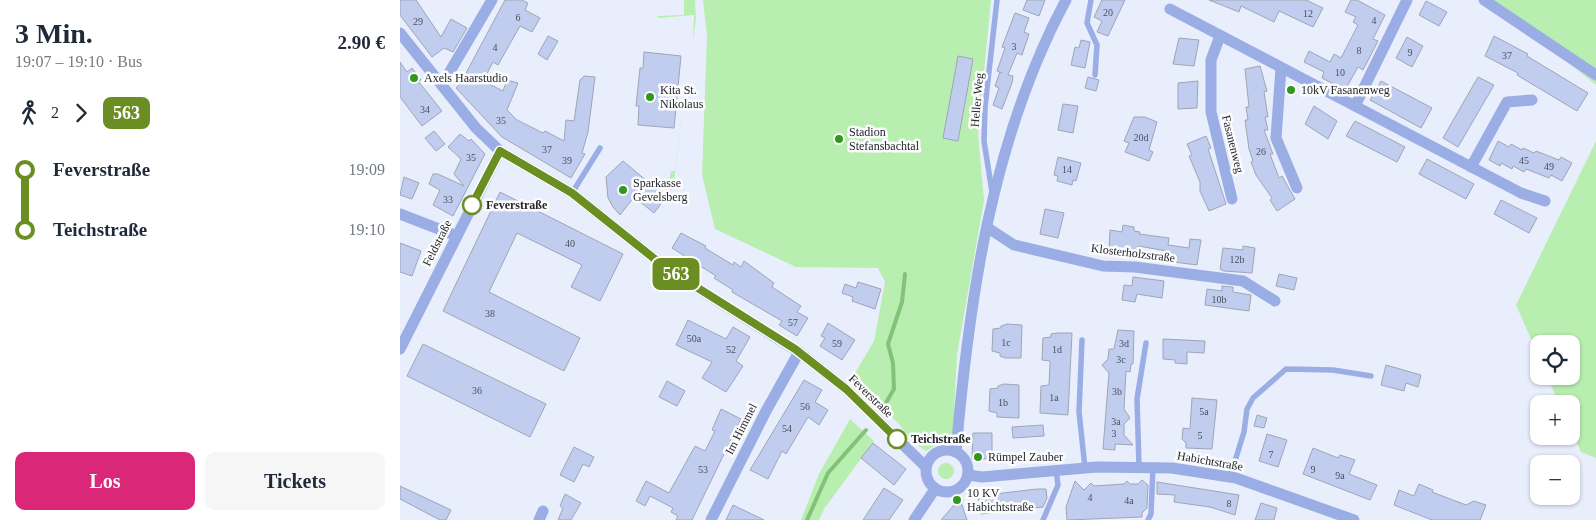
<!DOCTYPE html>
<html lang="de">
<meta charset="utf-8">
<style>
:root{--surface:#fff;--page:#f6f6f7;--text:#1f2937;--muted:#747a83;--accent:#db2777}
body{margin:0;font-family:"Times New Roman",serif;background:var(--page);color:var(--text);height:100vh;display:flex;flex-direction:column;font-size:19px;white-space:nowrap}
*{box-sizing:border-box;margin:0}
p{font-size:16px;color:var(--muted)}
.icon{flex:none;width:28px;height:28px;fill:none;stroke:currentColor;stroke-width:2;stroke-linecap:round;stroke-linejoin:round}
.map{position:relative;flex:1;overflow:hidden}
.sheet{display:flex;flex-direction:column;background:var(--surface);width:400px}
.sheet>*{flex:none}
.badge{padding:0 10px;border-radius:8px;font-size:18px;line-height:32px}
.controls{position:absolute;left:1130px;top:335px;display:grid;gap:10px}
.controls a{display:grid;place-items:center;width:50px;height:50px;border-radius:10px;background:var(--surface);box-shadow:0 1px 4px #0004;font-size:25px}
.map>.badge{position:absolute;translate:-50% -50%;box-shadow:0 0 0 2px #fff}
.legs{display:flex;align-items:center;gap:8px;height:55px;padding:0 15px;font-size:16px}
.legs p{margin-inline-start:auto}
.overview{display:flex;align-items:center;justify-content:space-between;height:85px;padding:0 15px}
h1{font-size:28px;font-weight:800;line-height:38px}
.action{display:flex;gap:10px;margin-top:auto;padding:10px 15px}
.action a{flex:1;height:58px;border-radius:10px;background:var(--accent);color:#fff;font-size:20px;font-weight:800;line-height:58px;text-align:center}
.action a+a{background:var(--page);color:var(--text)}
ul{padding:0 15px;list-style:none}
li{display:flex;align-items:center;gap:18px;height:60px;font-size:19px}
li i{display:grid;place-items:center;width:8px;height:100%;margin:0 6px;background:currentColor}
li i::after{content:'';width:12px;height:12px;margin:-6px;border:4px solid;border-radius:50%;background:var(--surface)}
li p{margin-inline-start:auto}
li:first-child i{background:linear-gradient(#0000 50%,currentColor 0)}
li:last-child i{background:linear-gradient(currentColor 50%,#0000 0)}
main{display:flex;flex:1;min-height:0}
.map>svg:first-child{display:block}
.green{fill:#b9eeb1}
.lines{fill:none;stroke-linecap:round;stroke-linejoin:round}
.stream{stroke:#83c379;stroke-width:4}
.building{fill:#c1cdef;stroke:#9fa5b6}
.service{stroke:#9aade4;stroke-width:5.5}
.minor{stroke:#9aade4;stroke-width:11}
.line-1-casing{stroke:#fff;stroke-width:11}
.line-1{stroke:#6b8e23;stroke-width:8}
.poi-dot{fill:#31981f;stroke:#fcfcfc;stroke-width:2}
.stop-1-dot{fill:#fff;stroke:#6b8e23;stroke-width:2.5}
.labels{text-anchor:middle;stroke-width:5;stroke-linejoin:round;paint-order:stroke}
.number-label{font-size:10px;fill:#4b505e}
.poi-label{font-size:12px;fill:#24262d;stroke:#fcfcfc;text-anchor:start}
.street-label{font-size:12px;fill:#24262d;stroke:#fcfcfc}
.stop-label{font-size:12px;font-weight:bold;fill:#24262d;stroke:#fcfcfc;text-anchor:start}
</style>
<main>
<section class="sheet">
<div class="overview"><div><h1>3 Min.</h1><p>19:07 – 19:10 · Bus</p></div><b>2.90 €</b></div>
<div class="legs"><svg class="icon" aria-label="walk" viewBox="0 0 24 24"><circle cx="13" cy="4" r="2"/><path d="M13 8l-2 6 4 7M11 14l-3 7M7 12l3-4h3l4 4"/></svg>2<svg class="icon" aria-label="forward" viewBox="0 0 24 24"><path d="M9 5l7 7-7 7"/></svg><b class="badge" style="background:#6b8e23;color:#fff">563</b></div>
<ul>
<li><i style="color:#6b8e23"></i><b>Feverstraße</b><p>19:09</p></li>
<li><i style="color:#6b8e23"></i><b>Teichstraße</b><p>19:10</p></li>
</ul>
<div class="action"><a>Los</a><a>Tickets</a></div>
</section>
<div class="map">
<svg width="1196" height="520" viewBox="0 0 1196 520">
<rect width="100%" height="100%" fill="#e9eefd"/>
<g class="green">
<polygon points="284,0 295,0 296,19 293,40 294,15 259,18 257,16 284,15"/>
<polygon points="303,0 591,0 578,134 584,200 557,355 553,435 526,451 514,443 498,423 451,380 474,341 485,282 478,268 396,267 315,229 302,175 307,36"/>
<polygon points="1090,0 1196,0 1196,85"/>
<polygon points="291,41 273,190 267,190 271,171 275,171"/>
<polygon points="1196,141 1196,458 1181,452 1171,430 1171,404 1159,404 1147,376 1171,376 1171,344 1139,344 1139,357 1116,305"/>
<polygon points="450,419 474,441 424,509 419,520 401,520 419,474"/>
<circle cx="546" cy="471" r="8"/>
</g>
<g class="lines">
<g class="stream">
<polyline points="483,408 494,389 493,363 488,344 502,302 505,274"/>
<polyline points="407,520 428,473 466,430"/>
</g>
</g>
<g class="building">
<polygon points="0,0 16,0 41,37 51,19 67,28 53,52 44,48 32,57 0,15"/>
<polygon points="105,0 122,0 128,3 125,10 140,18 132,32 120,26 98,65 93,62 83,81 103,91 107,80 118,83 107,110 117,120 143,133 145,131 164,141 166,120 174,121 180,80 184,76 195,77 188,132 182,153 185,154 171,178 102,137 56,88 67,77 65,75"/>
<polygon points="627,0 645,0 639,16 623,10"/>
<polygon points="702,0 725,0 708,36 697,32 702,21 694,17"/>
<polygon points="809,0 906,0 923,8 913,27 879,11 874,22 841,6 839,12"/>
<polygon points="951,0 957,0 985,15 973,39 978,41 963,70 958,67 945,90 922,78 924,72 904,62 909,51 930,62 934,54 941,58 958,25 953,22 956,17 945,12"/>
<polygon points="1026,1 1047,12 1039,26 1019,15"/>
<polygon points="615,13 629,18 624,32 629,34 622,55 617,53 608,75 613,76 612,83 602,109 593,105 599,88 595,86 600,72 602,73 597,71 605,48 602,47"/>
<polygon points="148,36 158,41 147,60 138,54"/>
<polygon points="1094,36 1128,54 1127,56 1188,93 1177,111 1117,75 1118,73 1085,56"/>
<polygon points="1007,37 1023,46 1012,67 996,58"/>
<polygon points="779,38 799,40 794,66 773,64"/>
<polygon points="681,40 690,42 685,68 671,65 675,47 679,48"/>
<polygon points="244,52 281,56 274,128 238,125 239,106 236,106 240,68 243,68"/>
<polygon points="558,56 573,59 558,141 543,138"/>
<polygon points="0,62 7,72 12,68 21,80 18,81 42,111 22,126 0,97"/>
<polygon points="860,66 867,91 864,92 868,117 865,117 868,130 864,130 873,154 870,154 879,178 882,176 895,199 877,211 870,200 872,198 856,175 851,162 853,161 849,149 845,120 848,120 846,107 849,107 845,69"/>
<polygon points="688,77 699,80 696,91 685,88"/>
<polygon points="1078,77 1094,85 1058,147 1043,138"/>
<polygon points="798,81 797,108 778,109 778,83"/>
<polygon points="981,81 1032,108 1021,128 970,100"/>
<polygon points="663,104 678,106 673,133 658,130"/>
<polygon points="914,106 937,121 928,139 905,124"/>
<polygon points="734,117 745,117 757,122 749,150 753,152 749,161 725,152 729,143 724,141"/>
<polygon points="955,121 1005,147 997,162 946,136"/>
<polygon points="34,131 45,144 36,151 25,138"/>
<polygon points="60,134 69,141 71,139 85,154 53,216 33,205 40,190 29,184 33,174 38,174 64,186 54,174 61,159 48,147"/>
<polygon points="806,136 811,148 808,149 812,161 826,204 809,211 800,191 800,182 789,156 792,155 787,144"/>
<polygon points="1098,141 1109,147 1111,144 1122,150 1123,148 1134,153 1136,151 1159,160 1161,157 1172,163 1162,181 1151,175 1149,178 1126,169 1124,172 1113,166 1112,169 1101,163 1100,166 1089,160"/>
<polygon points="658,157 681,163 676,181 673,180 672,185 657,181 658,176 654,175"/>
<polygon points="1027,159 1074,184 1066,199 1019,174"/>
<polygon points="223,161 266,197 254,213 234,197 220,215 213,207 208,198 206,177"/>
<polygon points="4,177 19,183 12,199 0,195"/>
<polygon points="100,192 223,254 200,301 171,287 182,265 117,233 89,292 180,338 164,371 43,311"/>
<polygon points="1101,200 1137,218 1129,233 1094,214"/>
<polygon points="645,209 664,213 658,238 640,234"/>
<polygon points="723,225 734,227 734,231 740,232 739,234 769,238 768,245 789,248 790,239 801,240 797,265 766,261 767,251 738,246 737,253 731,252 731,254 709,251 710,230 722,232"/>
<polygon points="281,233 306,246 305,248 333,265 334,262 341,267 344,261 374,283 372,287 401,306 397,312 408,318 397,336 379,325 382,321 332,292 333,290 314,278 316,276 272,248"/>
<polygon points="0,243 21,251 12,276 0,272"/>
<polygon points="843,246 855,248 852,273 824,271 820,269 823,248 843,250"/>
<polygon points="879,274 897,278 894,290 876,286"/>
<polygon points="733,277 764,281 762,298 737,294 735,302 722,300 724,285 732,286"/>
<polygon points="458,282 481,289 475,309 452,301 453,297 442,293 445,284 456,288"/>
<polygon points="822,286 833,287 833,292 851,295 849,311 805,305 807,289 822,291"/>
<polygon points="288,320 326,339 333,327 350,337 336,361 343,366 326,392 302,378 312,362 276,345"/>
<polygon points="428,323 455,340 442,360 420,346 425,338 421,336"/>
<polygon points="607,324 622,325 621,358 605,358 600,356 600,353 592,351 593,329 601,328 601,326"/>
<polygon points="718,330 734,331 733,364 731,364 730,372 726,371 724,409 730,418 724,424 724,435 733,445 715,444 715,450 703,449 709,373 702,365 708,359 709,349 714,349"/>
<polygon points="657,333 672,333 668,415 640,413 641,386 649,385 650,364 650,361 642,360 643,338 651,337 651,334"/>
<polygon points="763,339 805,341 804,353 787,352 787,364 775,363 775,360 763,359"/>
<polygon points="23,344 146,404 130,437 7,376"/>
<polygon points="986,365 1021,375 1018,387 1006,383 1004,391 981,385"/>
<polygon points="404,380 422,390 415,402 428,410 419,425 408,417 386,454 382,451 368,479 350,470"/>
<polygon points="267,381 285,391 277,406 259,397"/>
<polygon points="604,384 619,385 619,418 597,417 597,413 589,411 590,389 598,388 598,386"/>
<polygon points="792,398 817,400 812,449 786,448 786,443 782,439 783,428 790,429"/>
<polygon points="321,409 341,419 292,520 276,520 278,516 271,512 273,508 250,496 245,506 236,501 246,481 269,493 295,446 305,451 315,431 312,430"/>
<polygon points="857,415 867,418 864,428 854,426"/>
<polygon points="643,425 644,436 613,438 612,427"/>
<polygon points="573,433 592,433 592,459 572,459"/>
<polygon points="867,434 887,440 878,467 859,461"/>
<polygon points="473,443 506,469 494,485 461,458"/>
<polygon points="174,447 194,457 189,467 183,464 174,482 160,475"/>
<polygon points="913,448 938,458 940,455 955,460 949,474 977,485 970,500 903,474"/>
<polygon points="742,480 748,485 747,508 742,513 742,517 667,520 666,507 675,481 684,490 691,483 694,486 724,484 727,481 730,484 738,484"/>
<polygon points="757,482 839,495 835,515 810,507 774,502 775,495 757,494"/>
<polygon points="1019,484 1033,490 1032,492 1066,505 1074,501 1086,505 1080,520 1032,520 994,505 999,490 1014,496"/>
<polygon points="0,486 51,510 46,520 40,520 0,499"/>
<polygon points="484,488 503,500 489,520 463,520"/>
<polygon points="637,489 646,489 647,498 643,507 581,514 578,496"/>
<polygon points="165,494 181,503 171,520 158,520 163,508 160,506"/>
<polygon points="561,502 567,520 541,520 554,505"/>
<polygon points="861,503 877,508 874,520 855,520"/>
<polygon points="333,505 364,520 326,520"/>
</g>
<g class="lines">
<g class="service">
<polyline points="691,0 687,23 697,45 695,75"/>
<polyline points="592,192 584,141 585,107 597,0"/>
<polyline points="172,193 200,148"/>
<polyline points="682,340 679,412 685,468"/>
<polyline points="739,466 737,399 746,343"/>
<polyline points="830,477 844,432 847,409 853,398 886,369 933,370 971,376"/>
<polyline points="643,520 658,485 656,470"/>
<polyline points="748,520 751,514 753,467"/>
</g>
<g class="minor">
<polyline points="1007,0 955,106 1121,193 1145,201"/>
<polyline points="1084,0 1196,75"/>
<polyline points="770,9 955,106"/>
<polyline points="0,33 76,128 100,151 172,193 266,268 399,352 446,389 526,467"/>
<polyline points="820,36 811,60 811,112 832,199"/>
<polyline points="881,68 876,138 897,188"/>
<polyline points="42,85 92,0"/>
<polyline points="1071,167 1107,102 1132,100"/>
<polyline points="0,214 57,236"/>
<polyline points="588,228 614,245 703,266 735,267 843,281 875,301"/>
<polyline points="0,349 100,151"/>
<circle cx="547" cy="471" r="21"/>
<path d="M556,452c13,-154 36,-314 110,-452"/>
<polyline points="568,475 582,477 697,467 772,468 836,478 954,520"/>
<polyline points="139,520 143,511"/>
<polyline points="311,520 366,411 399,352"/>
<polyline points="514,520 535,489"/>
</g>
</g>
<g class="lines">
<g class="line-1-casing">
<polyline id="line-1" points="72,205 100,151 172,193 266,268 395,349 446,389 497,439"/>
</g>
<use href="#line-1" class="line-1"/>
</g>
<g class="poi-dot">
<circle cx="14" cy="78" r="5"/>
<circle cx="891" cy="90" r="5"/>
<circle cx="250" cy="97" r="5"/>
<circle cx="439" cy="139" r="5"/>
<circle cx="223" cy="190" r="5"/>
<circle cx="578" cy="457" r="5"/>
<circle cx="557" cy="500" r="5"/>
</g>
<g class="stop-1-dot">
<circle cx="72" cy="205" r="9"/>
<circle cx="497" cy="439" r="9"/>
</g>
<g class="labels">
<g class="number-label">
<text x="708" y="16">20</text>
<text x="908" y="17">12</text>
<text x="118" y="21">6</text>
<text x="974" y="24">4</text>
<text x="18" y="25">29</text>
<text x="614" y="50">3</text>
<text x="95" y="51">4</text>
<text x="959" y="54">8</text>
<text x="1010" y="56">9</text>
<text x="1107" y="59">37</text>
<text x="940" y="76">10</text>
<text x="25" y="113">34</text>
<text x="101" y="124">35</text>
<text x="741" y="141">20d</text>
<text x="147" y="153">37</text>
<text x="861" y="155">26</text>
<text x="71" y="161">35</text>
<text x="167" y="164">39</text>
<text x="1124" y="164">45</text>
<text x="1149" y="170">49</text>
<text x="667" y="173">14</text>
<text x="48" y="203">33</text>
<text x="170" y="247">40</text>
<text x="837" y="263">12b</text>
<text x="819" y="303">10b</text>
<text x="90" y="317">38</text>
<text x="393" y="326">57</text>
<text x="294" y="342">50a</text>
<text x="606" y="346">1c</text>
<text x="437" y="347">59</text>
<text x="724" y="347">3d</text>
<text x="331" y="353">52</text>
<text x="657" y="353">1d</text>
<text x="721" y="363">3c</text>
<text x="77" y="394">36</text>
<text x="717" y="395">3b</text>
<text x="654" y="401">1a</text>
<text x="603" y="406">1b</text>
<text x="405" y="410">56</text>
<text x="804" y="415">5a</text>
<text x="716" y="425">3a</text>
<text x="387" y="432">54</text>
<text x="714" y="437">3</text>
<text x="800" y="439">5</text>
<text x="871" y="458">7</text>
<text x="303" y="473">53</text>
<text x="913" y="473">9</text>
<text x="940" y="479">9a</text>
<text x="690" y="501">4</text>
<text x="729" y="504">4a</text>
<text x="829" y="507">8</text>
</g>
<g class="poi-label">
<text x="24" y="82">Axels Haarstudio</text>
<text x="260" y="94">Kita St.<tspan x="260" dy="14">Nikolaus</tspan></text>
<text x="901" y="94">10kV Fasanenweg</text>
<text x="449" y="136">Stadion<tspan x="449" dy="14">Stefansbachtal</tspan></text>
<text x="233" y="187">Sparkasse<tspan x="233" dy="14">Gevelsberg</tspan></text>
<text x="588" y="461">Rümpel Zauber</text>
<text x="567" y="497">10 KV<tspan x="567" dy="14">Habichtstraße</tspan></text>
</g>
<g class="street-label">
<text transform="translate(577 100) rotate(-85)" y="4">Heller Weg</text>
<text transform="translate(833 144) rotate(76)" y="4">Fasanenweg</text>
<text transform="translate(37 243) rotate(-63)" y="4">Feldstraße</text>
<text transform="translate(733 253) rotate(7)" y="4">Klosterholzstraße</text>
<text transform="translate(471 396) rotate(44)" y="4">Feverstraße</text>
<text transform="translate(341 429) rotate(-63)" y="4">Im Himmel</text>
<text transform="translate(810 461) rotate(10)" y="4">Habichtstraße</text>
</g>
<g class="stop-label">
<text x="86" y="209">Feverstraße</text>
<text x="511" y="443">Teichstraße</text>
</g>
</g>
</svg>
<div class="controls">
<a><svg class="icon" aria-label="locate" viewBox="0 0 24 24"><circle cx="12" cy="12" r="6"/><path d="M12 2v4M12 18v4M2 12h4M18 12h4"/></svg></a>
<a>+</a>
<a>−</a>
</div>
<b class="badge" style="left:276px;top:274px;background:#6b8e23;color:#fff">563</b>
</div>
</main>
